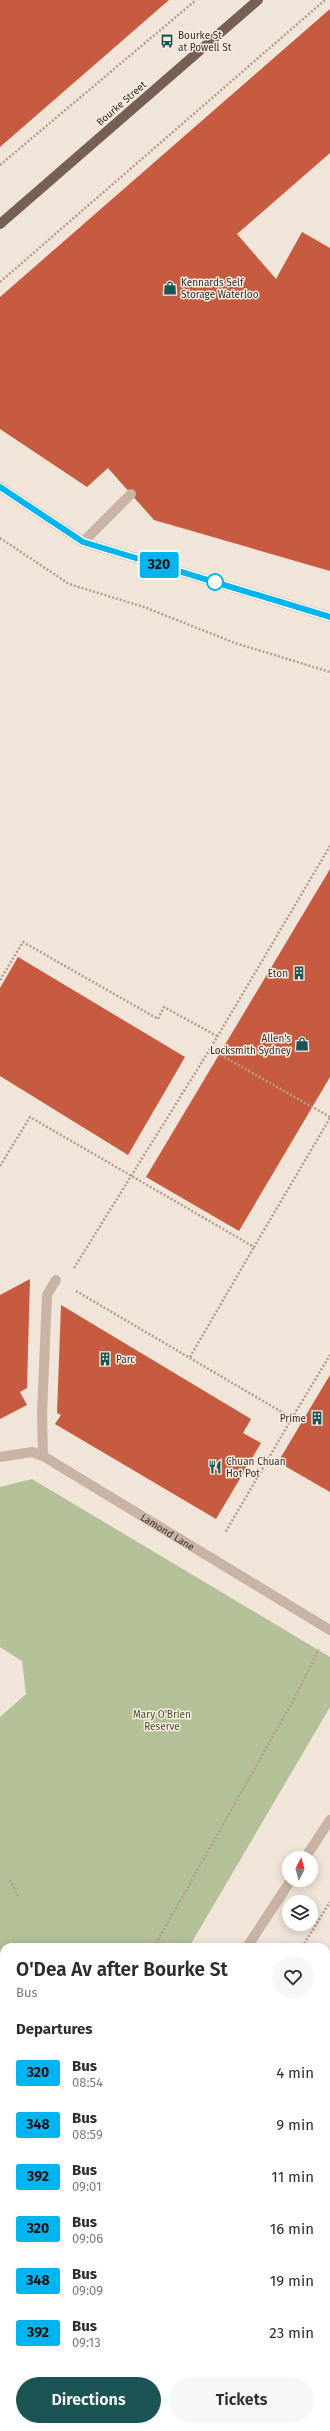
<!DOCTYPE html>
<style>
:root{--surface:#fff;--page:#f7f7f7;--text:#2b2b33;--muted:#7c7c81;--accent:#1b5455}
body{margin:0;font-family:"Fira Sans",sans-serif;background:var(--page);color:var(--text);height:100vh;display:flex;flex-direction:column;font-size:15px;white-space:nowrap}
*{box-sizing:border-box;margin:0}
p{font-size:13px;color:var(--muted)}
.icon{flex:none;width:22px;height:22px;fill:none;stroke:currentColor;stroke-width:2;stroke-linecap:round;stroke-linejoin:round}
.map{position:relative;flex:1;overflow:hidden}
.side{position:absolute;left:0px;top:1943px;width:330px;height:488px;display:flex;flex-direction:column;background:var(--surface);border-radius:12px 12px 0 0;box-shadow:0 2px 10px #0003}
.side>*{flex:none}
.badge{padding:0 8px;border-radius:3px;font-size:14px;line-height:26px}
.needle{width:26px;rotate:6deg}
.buttons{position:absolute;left:282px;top:1851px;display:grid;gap:8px}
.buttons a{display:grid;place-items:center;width:36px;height:36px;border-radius:50%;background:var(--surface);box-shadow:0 2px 10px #0003;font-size:20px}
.map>.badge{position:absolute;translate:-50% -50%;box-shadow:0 0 0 2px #fff}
h2{padding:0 16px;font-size:15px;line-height:36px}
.round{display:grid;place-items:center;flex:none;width:42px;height:42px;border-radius:21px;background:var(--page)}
.head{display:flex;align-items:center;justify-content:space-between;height:68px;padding:0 16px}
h1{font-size:19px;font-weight:600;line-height:30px}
.primary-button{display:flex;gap:8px;margin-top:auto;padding:8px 16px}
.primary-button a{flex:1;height:46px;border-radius:24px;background:var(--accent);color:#fff;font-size:16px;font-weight:600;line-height:46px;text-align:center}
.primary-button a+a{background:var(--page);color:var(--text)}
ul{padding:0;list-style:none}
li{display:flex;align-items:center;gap:12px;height:52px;padding:0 16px}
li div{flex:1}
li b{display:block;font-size:15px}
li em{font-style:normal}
li .badge{min-width:44px;font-weight:700;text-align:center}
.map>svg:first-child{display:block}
.green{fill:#b4c098}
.building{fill:#c75b40}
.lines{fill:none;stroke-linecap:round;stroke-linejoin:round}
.path{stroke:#b59d8e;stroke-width:2.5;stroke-dasharray:2 2;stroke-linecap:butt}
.minor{stroke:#c9b3a4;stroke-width:10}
.major{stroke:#766056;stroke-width:10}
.line-casing{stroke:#fff;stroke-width:9}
.line{stroke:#00b5ef;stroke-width:6}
.stop-dot{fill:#fff;stroke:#00b5ef;stroke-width:2}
.labels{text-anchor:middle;stroke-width:3;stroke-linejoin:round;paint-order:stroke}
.poi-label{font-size:10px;fill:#342a26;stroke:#f9eee4;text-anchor:start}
.street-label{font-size:10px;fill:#342a26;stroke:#f9eee4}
.park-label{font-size:10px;fill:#455229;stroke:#f9eee4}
</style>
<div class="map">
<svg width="330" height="2431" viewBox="0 0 330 2431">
<rect width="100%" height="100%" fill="#f1e4d8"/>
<polygon class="green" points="32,1479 330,1657 330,1707 189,1947 4,1947 4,2147 0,2139 0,1717 26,1694 22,1661 0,1647 0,1487"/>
<g class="building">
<polygon points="0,0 169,0 0,147"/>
<polygon points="330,9 330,153 237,234 276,279 302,232 330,248 330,571 154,520 108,468 87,487 0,429 0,297"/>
<polygon points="330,869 330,1077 239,1231 146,1177"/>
<polygon points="18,957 185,1057 128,1155 0,1076 0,988"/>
<polygon points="30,1279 27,1388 20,1392 27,1405 0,1419 0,1295"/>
<polygon points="61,1305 251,1419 243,1433 261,1443 216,1519 55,1424 61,1415 57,1413"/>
<polygon points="330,1375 330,1492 278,1462"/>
<polygon points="326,2120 330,2122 330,2179 326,2186"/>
</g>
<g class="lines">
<g class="path">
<polyline points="0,165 196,0"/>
<polyline points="0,282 325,0"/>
<polyline points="0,538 69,584 144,607 235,643 330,672"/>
<polyline points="0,980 23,942 158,1019 164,1007 217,1036"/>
<polyline points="210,1049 330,1117"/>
<polyline points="0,1166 30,1117 254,1247 330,1118"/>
<polyline points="74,1268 210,1049 330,846"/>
<polyline points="76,1291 292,1418 225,1533"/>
<polyline points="190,1357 254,1247"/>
<polyline points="292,1418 330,1355"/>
<polyline points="10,1880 18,1896"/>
<polyline points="154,1947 295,1697 319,1649"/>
<polyline points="302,1947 330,1902"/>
<polyline points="326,2004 330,2005"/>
<polyline points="0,2150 4,2158"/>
<polyline points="189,2427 196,2431"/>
</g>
<g class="minor">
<polyline points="0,487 83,542 330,617"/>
<polyline points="83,542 131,494"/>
<polyline points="43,1456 42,1414 47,1295 56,1280"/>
<path id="s1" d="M0,1457l32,-5 11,4 287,174"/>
<polyline points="305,1858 330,1820"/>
<polyline points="247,1947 291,1880"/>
<polyline points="0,2240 4,2247"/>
<polyline points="0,2353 4,2346"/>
<polyline points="0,2378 4,2380"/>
<polyline points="86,2427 93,2431"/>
</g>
<polyline class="major" points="0,224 258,0"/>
</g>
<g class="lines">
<g class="line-casing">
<polyline id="line" points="0,487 83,542 330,617"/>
</g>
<use href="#line" class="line"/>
</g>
<defs>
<g id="bus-bare" transform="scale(1.08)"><path d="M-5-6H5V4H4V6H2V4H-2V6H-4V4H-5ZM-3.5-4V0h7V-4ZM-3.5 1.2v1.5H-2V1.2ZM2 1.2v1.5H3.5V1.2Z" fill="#1b5455" stroke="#f9eee4" stroke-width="2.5" paint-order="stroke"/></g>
<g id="shop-bare" transform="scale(1.08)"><path d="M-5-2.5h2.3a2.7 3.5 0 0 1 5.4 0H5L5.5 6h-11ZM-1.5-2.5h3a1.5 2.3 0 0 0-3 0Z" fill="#1b5455" stroke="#f9eee4" stroke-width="2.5" paint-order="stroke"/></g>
<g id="building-bare" transform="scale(1.08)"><path d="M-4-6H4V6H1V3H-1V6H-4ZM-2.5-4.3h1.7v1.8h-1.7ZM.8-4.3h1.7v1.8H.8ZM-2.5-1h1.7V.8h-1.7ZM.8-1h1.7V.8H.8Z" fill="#1b5455" stroke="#f9eee4" stroke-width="2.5" paint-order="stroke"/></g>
<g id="restaurant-bare" transform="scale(1.08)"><path d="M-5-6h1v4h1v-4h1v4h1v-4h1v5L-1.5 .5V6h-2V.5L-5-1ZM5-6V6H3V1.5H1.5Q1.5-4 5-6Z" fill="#1b5455" stroke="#f9eee4" stroke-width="2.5" paint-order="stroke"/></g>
</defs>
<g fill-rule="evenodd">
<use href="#bus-bare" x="167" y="41"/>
<use href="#shop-bare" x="170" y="288"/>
<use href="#building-bare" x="299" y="973"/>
<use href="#shop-bare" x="302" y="1044"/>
<use href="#building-bare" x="105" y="1359"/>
<use href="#building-bare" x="317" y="1418"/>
<use href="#restaurant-bare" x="215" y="1467"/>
</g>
<circle class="stop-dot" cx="215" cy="582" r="8"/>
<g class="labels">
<g class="poi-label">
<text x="178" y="39">Bourke St<tspan x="178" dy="12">at Powell St</tspan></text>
<text x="181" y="286">Kennards Self<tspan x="181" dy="12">Storage Waterloo</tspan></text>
<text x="288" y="977" text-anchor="end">Eton</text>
<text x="291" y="1042" text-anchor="end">Allen's<tspan x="291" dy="12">Locksmith Sydney</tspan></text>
<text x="116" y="1363">Parc</text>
<text x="306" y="1422" text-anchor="end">Prime</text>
<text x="226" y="1465">Chuan Chuan<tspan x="226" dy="12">Hot Pot</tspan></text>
</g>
<g class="street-label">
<text transform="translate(121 103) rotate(-41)" y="4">Bourke Street</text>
<text dy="4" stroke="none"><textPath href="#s1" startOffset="190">Lamond Lane</textPath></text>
</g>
<g class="park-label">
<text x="162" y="1718">Mary O'Brien<tspan x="162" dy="12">Reserve</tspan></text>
</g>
</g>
</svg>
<div class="buttons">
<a><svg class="needle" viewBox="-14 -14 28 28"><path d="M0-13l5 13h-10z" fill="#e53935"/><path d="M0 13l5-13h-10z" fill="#7c7c81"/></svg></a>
<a><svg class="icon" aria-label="layers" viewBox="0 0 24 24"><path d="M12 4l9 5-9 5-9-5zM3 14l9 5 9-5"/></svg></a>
</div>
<b class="badge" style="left:159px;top:565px;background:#00b5ef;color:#111">320</b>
<section class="side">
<div class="head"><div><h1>O'Dea Av after Bourke St</h1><p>Bus</p></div><a class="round"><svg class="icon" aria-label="heart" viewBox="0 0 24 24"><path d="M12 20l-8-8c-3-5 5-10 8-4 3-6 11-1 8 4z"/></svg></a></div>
<h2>Departures</h2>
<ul>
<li><span class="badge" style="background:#00b5ef;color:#111">320</span><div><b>Bus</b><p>08:54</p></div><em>4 min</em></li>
<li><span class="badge" style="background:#00b5ef;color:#111">348</span><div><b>Bus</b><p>08:59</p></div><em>9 min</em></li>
<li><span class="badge" style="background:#00b5ef;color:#111">392</span><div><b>Bus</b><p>09:01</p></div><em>11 min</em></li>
<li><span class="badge" style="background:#00b5ef;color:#111">320</span><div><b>Bus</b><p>09:06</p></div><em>16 min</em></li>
<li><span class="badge" style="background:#00b5ef;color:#111">348</span><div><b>Bus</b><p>09:09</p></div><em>19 min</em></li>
<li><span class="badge" style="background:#00b5ef;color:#111">392</span><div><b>Bus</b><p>09:13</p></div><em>23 min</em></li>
</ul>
<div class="primary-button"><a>Directions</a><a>Tickets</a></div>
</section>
</div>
